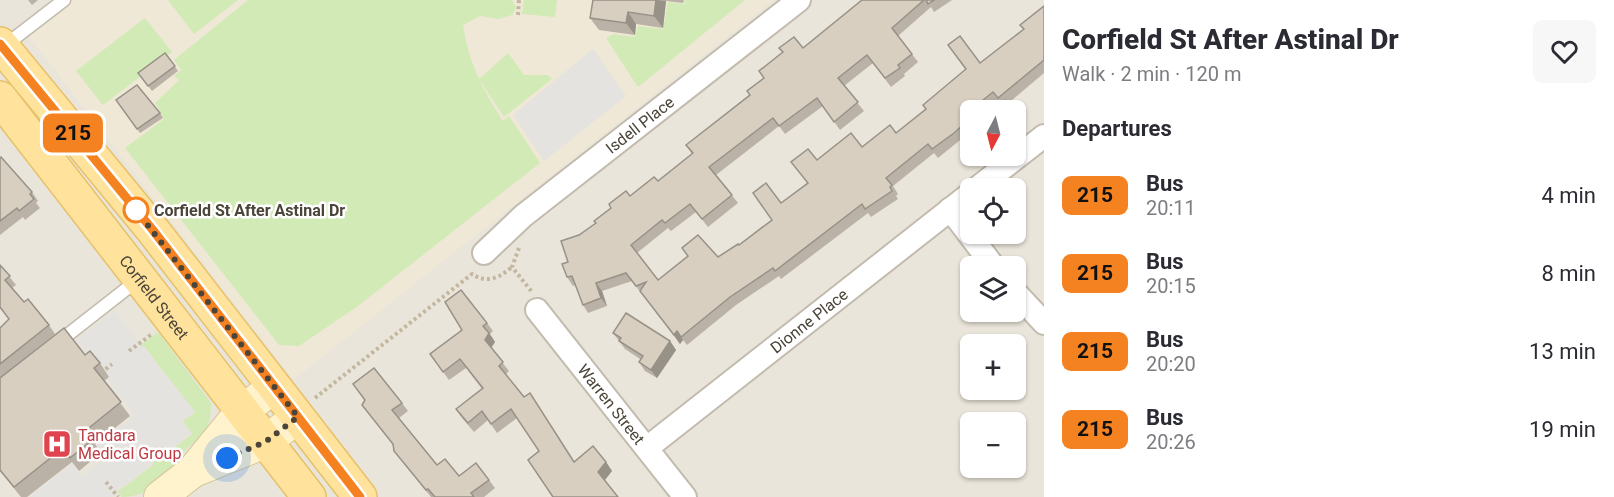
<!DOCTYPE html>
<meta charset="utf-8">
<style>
:root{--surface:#fff;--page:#f7f7f7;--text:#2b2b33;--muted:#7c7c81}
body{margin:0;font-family:Roboto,sans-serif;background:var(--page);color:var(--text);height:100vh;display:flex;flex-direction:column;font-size:22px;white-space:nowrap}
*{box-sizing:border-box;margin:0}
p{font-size:20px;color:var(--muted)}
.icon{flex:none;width:33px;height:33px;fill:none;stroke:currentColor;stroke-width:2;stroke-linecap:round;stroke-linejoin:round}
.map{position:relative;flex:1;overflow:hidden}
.details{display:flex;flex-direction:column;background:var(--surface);width:570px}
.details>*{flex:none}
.badge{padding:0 12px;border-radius:9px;font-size:21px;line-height:39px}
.needle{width:39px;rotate:187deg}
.controls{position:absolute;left:960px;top:100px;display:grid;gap:12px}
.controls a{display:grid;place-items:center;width:66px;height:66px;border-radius:9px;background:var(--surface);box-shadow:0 2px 4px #0004;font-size:30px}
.you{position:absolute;width:30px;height:30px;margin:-15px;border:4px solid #fff;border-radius:50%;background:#1a73e8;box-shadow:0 0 0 9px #1a73e833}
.map>.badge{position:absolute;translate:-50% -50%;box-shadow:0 0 0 3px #fff}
h2{padding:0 18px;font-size:22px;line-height:54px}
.round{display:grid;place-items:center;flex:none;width:63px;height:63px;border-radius:9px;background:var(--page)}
.headline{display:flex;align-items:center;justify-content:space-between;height:102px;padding:0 18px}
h1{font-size:28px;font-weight:800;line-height:45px}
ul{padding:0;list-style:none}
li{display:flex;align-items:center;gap:18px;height:78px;padding:0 18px}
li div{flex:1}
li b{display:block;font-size:22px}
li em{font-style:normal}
li .badge{min-width:66px;font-weight:700;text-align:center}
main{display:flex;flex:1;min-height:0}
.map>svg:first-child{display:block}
.residential{fill:#eae5da;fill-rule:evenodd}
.education{fill:#efe8d6}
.green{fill:#d2eab5}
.parking{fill:#e5e3e0}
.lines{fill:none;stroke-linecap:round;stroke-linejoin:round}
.service-casing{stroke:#c2bbae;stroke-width:15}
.minor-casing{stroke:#c2bbae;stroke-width:26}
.secondary-casing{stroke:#d6c79b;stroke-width:34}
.primary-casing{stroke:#e6c16a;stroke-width:36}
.path{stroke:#c4b79f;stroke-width:4;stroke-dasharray:3 3;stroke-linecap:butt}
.service{stroke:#fff;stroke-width:12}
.minor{stroke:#fff;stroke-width:22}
.secondary{stroke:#fff3cd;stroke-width:32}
.primary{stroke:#ffe39c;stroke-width:33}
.wall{fill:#bab2a6}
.shaded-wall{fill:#979187}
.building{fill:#d8cfc1;stroke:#979187;stroke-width:1.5}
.line-casing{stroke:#fff;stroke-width:14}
.line{stroke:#f58220;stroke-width:9}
.walk{stroke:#4b4439;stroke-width:6;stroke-dasharray:0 10.8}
.stop-dot{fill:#fff;stroke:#f58220;stroke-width:3}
.labels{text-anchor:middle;stroke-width:5;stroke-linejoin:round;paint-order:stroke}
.street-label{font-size:16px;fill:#4b4439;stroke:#fff}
.stop-label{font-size:16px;font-weight:bold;fill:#4b4439;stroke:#fff;text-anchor:start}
.health-label{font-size:16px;fill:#be3a42;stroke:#fff;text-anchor:start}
</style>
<main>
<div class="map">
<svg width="1044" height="497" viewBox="0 0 1044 497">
<rect width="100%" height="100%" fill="#f6f3ec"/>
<path class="residential" d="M0,0h1044v497h-1044zM970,111h46v45h-46zM970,189h46v45h-46zM970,267h46v45h-46zM970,345h46v45h-46zM970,423h46v45h-46z"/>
<polygon class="education" points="62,0 773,0 293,380 24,30"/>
<g class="green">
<polygon points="168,0 238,0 194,34"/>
<path d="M248,0h264l4,8 -4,7 -13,4 -19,-3 -17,9c6,39 19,63 40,96l6,-5 31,47 -182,143 -59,40 -20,-1 -154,-197 39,-29 -9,-16 24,-23 -5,-4 7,-6 -7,-10z"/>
<polygon points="524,0 557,0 555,17 522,14"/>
<polygon points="685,0 745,0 638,87 606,38 613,34 635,37 638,26 663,29 668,2 684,4"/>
<polygon points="145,18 172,52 103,105 76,71"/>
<polygon points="508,53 524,75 548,75 552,79 504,117 479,79"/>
<path d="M158,332l53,71c0,37 -16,33 -35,57 -3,3 -3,9 -6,12 -11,16 -31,25 -48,25l-15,-17 2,-2 11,12 34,-26 -8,-15 11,12 35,-27 -9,-13 12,-9 -27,-35 -13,9 11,-11 -22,-29 -13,9 -1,-2z"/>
</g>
<g class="parking">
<polygon points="593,49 626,96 544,161 513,115"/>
<polygon points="114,311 195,412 182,421 191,433 110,497 30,497 72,464 82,477 106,458 96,445 135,415 76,340"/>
</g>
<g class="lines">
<g class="service-casing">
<g id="service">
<polyline points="3,47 64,0"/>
<polyline points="56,344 139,279"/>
</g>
</g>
<g class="minor-casing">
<g id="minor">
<polyline points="976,189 1044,136"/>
<polyline points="950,209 994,267"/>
<path id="s1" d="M484,253l39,-37 276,-216"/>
<polyline points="1016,293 1044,323"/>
<path id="s2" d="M537,310l148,187"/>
<path id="s3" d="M647,448l323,-254"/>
</g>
</g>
<g class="secondary-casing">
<g id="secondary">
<polyline points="196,470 265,442 298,417"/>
<polyline points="160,497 192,472 241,412 274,387"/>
</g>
</g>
<g class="primary-casing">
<g id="primary">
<polyline points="0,44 152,229 360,497"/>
<path id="s4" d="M0,98l309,399"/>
</g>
</g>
<g class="path">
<polyline points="518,15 519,0"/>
<polyline points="519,248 512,267 532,292"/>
<polyline points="129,351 152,334"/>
<polyline points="101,373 112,364"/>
<path d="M315,398l157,-124c15,10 27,4 40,-7"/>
<polyline points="106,482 118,497"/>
</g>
<use href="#service" class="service"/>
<use href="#minor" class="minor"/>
<use href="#secondary" class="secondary"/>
<use href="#primary" class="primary"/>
</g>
<g class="wall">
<polygon points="28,0 38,0 32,5"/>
<polygon points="593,0 684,0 683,3 666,1 663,28 636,24 635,35 599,30 590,18"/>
<polygon points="862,0 952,0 934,12 931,7 898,36 918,62 904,74 905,76 891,87 873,63 844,86 864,111 840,130 823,106 785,134 779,126 716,175 738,203 708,227 696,212 671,231 668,228 637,253 658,280 688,256 682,248 718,257 739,245 772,220 781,203 807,183 791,162 817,160 862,147 896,133 926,109 966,70 948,45 980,63 1023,30 1044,6 1044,73 1004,107 999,100 985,111 970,111 970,123 967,126 970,132 938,158 934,153 893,186 898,194 896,196 898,199 871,217 868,213 781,279 779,276 736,305 687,345 683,340 680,344 632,281 602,291 607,306 588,313 583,305 576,285 573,286 567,277 568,262 579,235 596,223 594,221 630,196 658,181 692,154 686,145 749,95 764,79 759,71 803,48"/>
<polygon points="165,53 178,71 152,91 138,73"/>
<polygon points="116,100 160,113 163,118 140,133"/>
<polygon points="0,158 32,192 38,201 36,203 40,208 25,220 23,217 0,235"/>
<polygon points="0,265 16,285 12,288 24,302 49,325 55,334 0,378 0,328 9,319 0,308"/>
<polygon points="487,323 493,331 490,334 495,342 491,348 509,371 506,374 574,461 606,462 612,471 605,480 539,451 517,418 497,433 488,420 474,432 462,418 456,409 482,389 466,368 449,380 430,354"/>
<polygon points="613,333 670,341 676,350 657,378 645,371 639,362 640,359 625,349"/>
<polygon points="85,355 100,363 109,377 104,381 130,416 95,444 101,453 79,471 72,462 27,497 21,497 0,471 0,378"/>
<polygon points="353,384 402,403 408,411 399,418 437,465 459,476 489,480 495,488 484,497 431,497 394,451 393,445 362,405 365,401"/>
</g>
<g class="shaded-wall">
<polygon points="656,0 666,1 663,28 654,16"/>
<polygon points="628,12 636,24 635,35 626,23"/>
<polygon points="596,283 602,291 607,306 601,298"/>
<polygon points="677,331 683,340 680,344 674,335"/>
<polygon points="489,333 495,342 491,348 485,340"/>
<polygon points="670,341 676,350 657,378 651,370"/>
<polygon points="606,462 612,471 604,481 598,472"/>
</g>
<g class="building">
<polygon points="593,0 656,0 654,16 628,12 626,23 590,18"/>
<polygon points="862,0 924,0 892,28 912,54 898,65 900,68 885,78 867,55 838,78 858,102 834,122 817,98 779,126 773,118 709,167 732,195 702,219 690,204 665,223 662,220 631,245 658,280 688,256 682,248 698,235 718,257 738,244 739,245 772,220 753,193 766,183 781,203 808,183 791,162 808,149 817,160 851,133 862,147 890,125 896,133 926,109 923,105 966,69 948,45 960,36 980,63 1024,29 1020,25 1044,6 1044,60 998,98 993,92 961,118 965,123 954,133 932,149 928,144 886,178 892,185 890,187 892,191 865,209 862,204 775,271 773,268 730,297 681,337 677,331 674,335 640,291 646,282 636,286 626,273 596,283 601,298 583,305 572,276 567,277 562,264 568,262 561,241 579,235 596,223 594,221 611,208 609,204 626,191 630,196 654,177 658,181 693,153 686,145 750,95 747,91 764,78 759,71 783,52 779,48 794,37 803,48"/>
<polygon points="926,0 934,0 928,4"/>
<polygon points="165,53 175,66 148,86 138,73"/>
<polygon points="137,85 160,113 137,129 116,100"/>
<polygon points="1,157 32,192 30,194 34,199 19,211 17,208 0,221 0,158"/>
<polygon points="0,265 10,276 5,280 24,302 28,299 49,325 0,364 0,328 9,319 0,307"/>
<polygon points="461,290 487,323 483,326 489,333 485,340 503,362 499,366 524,397 530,393 574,462 593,446 606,462 598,472 618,497 553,497 528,460 539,451 511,409 491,424 482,411 468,423 456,409 483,388 460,359 443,372 430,354 462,330 445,302"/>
<polygon points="626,313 670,341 651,370 639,362 643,356 619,341 621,338 613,333"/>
<polygon points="64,328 85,355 90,351 100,363 94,368 121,402 85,431 92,440 70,458 63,448 14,487 0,470 0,378"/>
<polygon points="374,368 402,403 392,410 437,465 445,459 459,476 476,463 489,480 471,493 474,497 435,497 428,489 426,490 394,451 393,444 362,405 365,400 353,384"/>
</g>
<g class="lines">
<g class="line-casing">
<polyline id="line" points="0,44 152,229 360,497"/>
</g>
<use href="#line" class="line"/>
<polyline class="walk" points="136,210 132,205 298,417 265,442 227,458"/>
</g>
<defs>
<g id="hospital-square" transform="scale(1.5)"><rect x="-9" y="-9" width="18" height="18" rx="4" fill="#e0444e" stroke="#fff"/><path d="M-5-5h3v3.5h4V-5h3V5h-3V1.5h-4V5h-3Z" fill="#fff"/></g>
</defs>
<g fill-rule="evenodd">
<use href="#hospital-square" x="57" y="444"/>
</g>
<circle class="stop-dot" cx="136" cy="210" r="12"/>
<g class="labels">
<g class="street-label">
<text dy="6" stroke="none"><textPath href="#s1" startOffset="202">Isdell Place</textPath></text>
<text dy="6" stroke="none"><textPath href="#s4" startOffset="252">Corfield Street</textPath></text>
<text dy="6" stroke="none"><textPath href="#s3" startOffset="206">Dionne Place</textPath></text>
<text dy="6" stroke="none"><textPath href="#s2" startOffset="120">Warren Street</textPath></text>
</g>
<g class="stop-label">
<text x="154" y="216">Corfield St After Astinal Dr</text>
</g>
<g class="health-label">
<text x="78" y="441">Tandara<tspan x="78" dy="18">Medical Group</tspan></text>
</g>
</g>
</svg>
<div class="controls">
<a><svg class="needle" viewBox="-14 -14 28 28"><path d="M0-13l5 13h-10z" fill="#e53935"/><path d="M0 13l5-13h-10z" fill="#7c7c81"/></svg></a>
<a><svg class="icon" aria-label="locate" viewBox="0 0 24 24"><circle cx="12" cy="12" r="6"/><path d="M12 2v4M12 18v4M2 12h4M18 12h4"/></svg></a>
<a><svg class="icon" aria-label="layers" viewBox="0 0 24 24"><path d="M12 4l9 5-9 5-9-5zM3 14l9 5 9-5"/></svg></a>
<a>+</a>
<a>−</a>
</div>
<div class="you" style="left:227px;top:458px"></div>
<b class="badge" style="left:73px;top:133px;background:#f58220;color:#111">215</b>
</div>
<section class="details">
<div class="headline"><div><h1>Corfield St After Astinal Dr</h1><p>Walk · 2 min · 120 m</p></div><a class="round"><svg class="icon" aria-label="heart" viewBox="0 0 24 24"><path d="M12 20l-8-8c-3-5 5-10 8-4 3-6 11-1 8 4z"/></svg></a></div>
<h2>Departures</h2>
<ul>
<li><span class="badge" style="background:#f58220;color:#111">215</span><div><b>Bus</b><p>20:11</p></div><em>4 min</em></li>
<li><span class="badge" style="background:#f58220;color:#111">215</span><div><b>Bus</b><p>20:15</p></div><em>8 min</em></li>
<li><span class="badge" style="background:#f58220;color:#111">215</span><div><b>Bus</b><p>20:20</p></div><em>13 min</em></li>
<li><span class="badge" style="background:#f58220;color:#111">215</span><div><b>Bus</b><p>20:26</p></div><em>19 min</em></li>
</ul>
</section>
</main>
